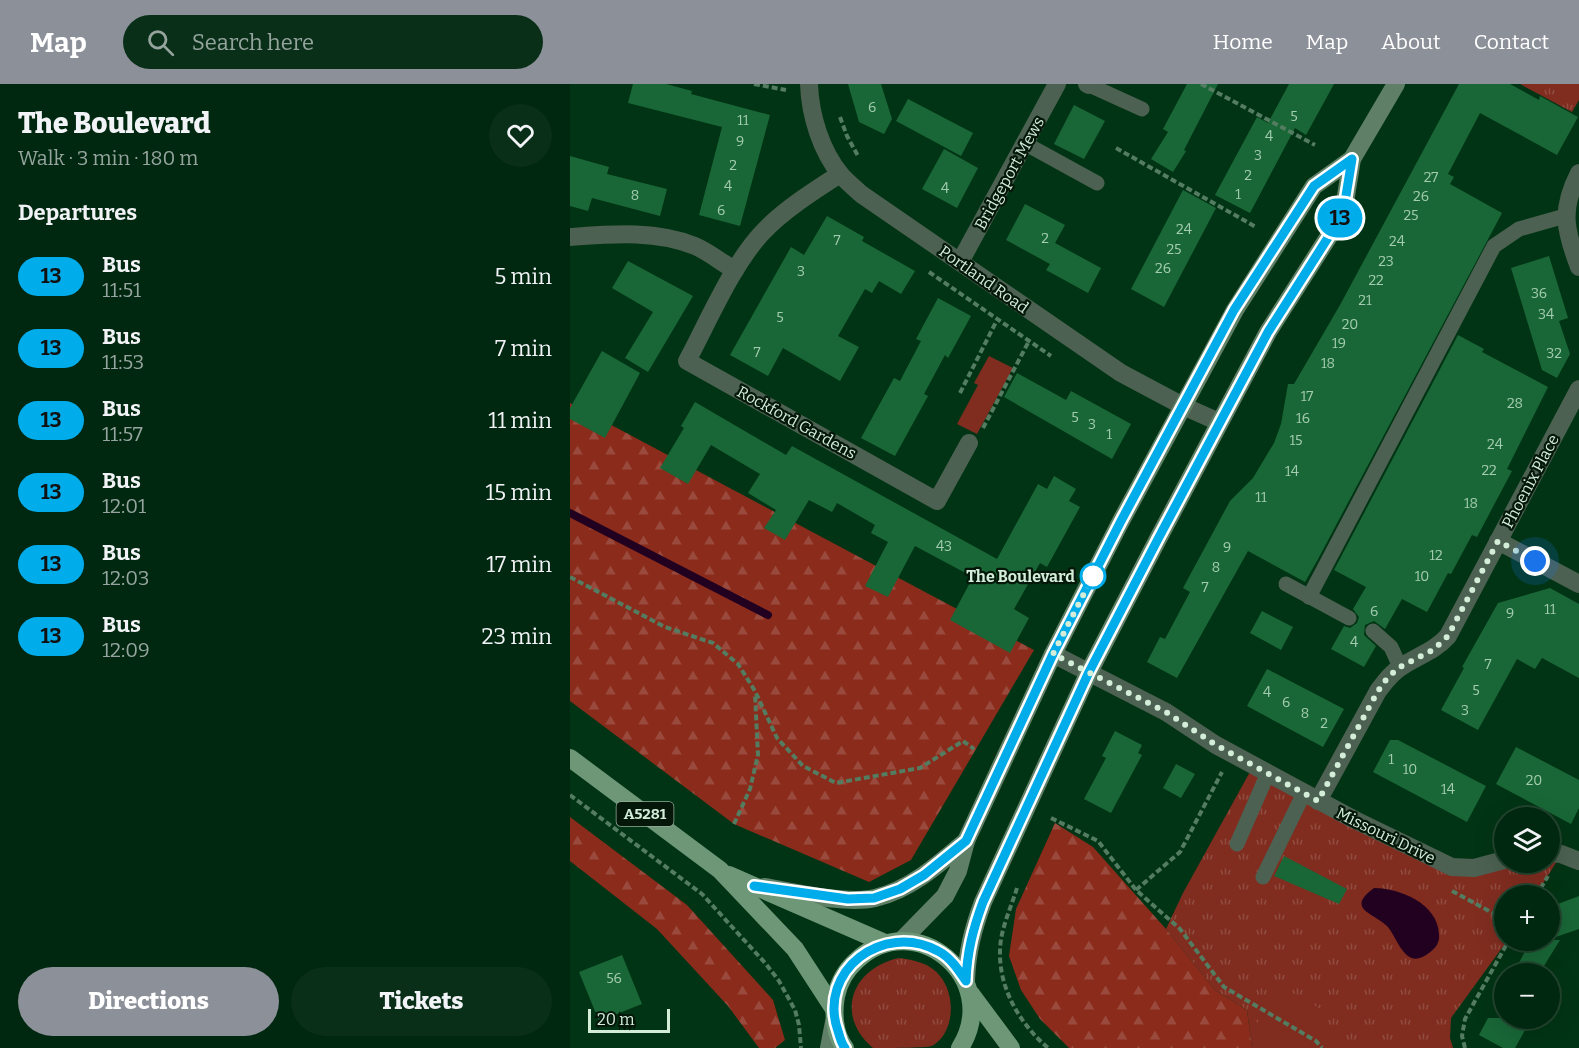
<!DOCTYPE html>
<meta charset="utf-8">
<style>
:root{--surface:#00270f;--page:#0a2f18;--text:#f1f3f6;--muted:#95a59e;--line:#22442f;--accent:#8c9099}
body{margin:0;font-family:Bitter,serif;background:var(--page);color:var(--text);height:100vh;display:flex;flex-direction:column;font-size:22px;white-space:nowrap}
*{box-sizing:border-box;margin:0}
p{font-size:20px;color:var(--muted)}
.icon{flex:none;width:33px;height:33px;fill:none;stroke:currentColor;stroke-width:2;stroke-linecap:round;stroke-linejoin:round}
.map{position:relative;flex:1;overflow:hidden}
.drawer{display:flex;flex-direction:column;background:var(--surface);width:570px}
.drawer>*{flex:none}
.badge{padding:0 12px;border-radius:20px;font-size:21px;line-height:39px}
.controls{position:absolute;left:924px;top:723px;display:grid;gap:12px}
.controls a{display:grid;place-items:center;width:66px;height:66px;border-radius:50%;background:var(--surface);box-shadow:0 6px 24px #0002,0 0 0 2px var(--line);font-size:30px}
.scale{position:absolute;left:18px;bottom:15px;width:82px;box-sizing:border-box;padding-left:6px;border:3px solid #d3edd9;border-top:0;font-size:16px;line-height:21px;white-space:nowrap;color:#d3edd9;-webkit-text-stroke:4px #041709;paint-order:stroke}
.you{position:absolute;width:30px;height:30px;margin:-15px;border:4px solid #fff;border-radius:50%;background:#1a73e8;box-shadow:0 0 0 9px #1a73e833}
.map>.badge{position:absolute;translate:-50% -50%;box-shadow:0 0 0 3px #fff}
h2{padding:0 18px;font-size:22px;line-height:54px}
.round{display:grid;place-items:center;flex:none;width:63px;height:63px;border-radius:32px;background:var(--page)}
.head{display:flex;align-items:center;justify-content:space-between;height:102px;padding:0 18px}
h1{font-size:28px;font-weight:800;line-height:45px}
.button{display:flex;gap:12px;margin-top:auto;padding:12px 18px}
.button a{flex:1;height:69px;border-radius:36px;background:var(--accent);color:#fff;font-size:24px;font-weight:800;line-height:69px;text-align:center}
.button a+a{background:var(--page);color:var(--text)}
ul{padding:0;list-style:none}
li{display:flex;align-items:center;gap:18px;height:72px;padding:0 18px}
li div{flex:1}
li b{display:block;font-size:22px}
li em{font-style:normal}
li .badge{min-width:66px;font-weight:700;text-align:center}
header{display:flex;align-items:center;gap:36px;box-sizing:border-box;height:84px;padding:0 30px;background:var(--accent);color:#fff}
header strong{font-size:28px}
nav{display:flex;gap:33px;margin-inline-start:auto;font-size:21px}
.search{width:420px;height:54px;background:var(--page);display:flex;align-items:center;gap:15px;box-sizing:border-box;padding:0 21px;border-radius:33px;color:var(--muted);font-size:22px}
main{display:flex;flex:1;min-height:0}
.map>svg:first-child{display:block}
.grass{fill:url(#grass-tufts)}
.forest{fill:url(#forest-firs)}
.green{fill:#802d20}
.water{fill:#22001f}
.lines{fill:none;stroke-linecap:round;stroke-linejoin:round}
.stream{stroke:#22001f;stroke-width:8}
.building{fill:#196737}
.path{stroke:#537c61;stroke-width:4;stroke-dasharray:6 3;stroke-linecap:butt}
.lane{stroke:#4c6151;stroke-width:15}
.street{stroke:#4c6151;stroke-width:18}
.secondary{stroke:#5f7f66;stroke-width:18}
.primary{stroke:#6d9777;stroke-width:18}
.line-casing{stroke:#fff;stroke-width:14}
.line{stroke:#00ace9;stroke-width:9}
.walk{stroke:#d3edd9;stroke-width:6;stroke-dasharray:0 10.8}
.stop-dot{fill:#fff;stroke:#00ace9;stroke-width:3}
.labels{text-anchor:middle;stroke-width:4.5;stroke-linejoin:round;paint-order:stroke}
.number-label{font-size:14px;fill:#a4ccb0}
.shield{fill:#041709;stroke:#95ad9b;stroke-width:1.5}
.shield-label{font-size:15px;font-weight:bold;fill:#d3edd9}
.street-label{font-size:16px;fill:#d3edd9;stroke:#041709}
.stop-label{font-size:16px;font-weight:bold;fill:#d3edd9;stroke:#041709;text-anchor:end}
</style>
<header>
<strong>Map</strong>
<div class="search"><svg class="icon" aria-label="search" viewBox="0 0 24 24"><circle cx="10" cy="10" r="6"/><path d="M15 15l6 6"/></svg>Search here</div>
<nav><a>Home</a><a>Map</a><a>About</a><a>Contact</a></nav>
</header>
<main>
<section class="drawer">
<div class="head"><div><h1>The Boulevard</h1><p>Walk · 3 min · 180 m</p></div><a class="round"><svg class="icon" aria-label="heart" viewBox="0 0 24 24"><path d="M12 20l-8-8c-3-5 5-10 8-4 3-6 11-1 8 4z"/></svg></a></div>
<h2>Departures</h2>
<ul>
<li><span class="badge" style="background:#00ace9;color:#111">13</span><div><b>Bus</b><p>11:51</p></div><em>5 min</em></li>
<li><span class="badge" style="background:#00ace9;color:#111">13</span><div><b>Bus</b><p>11:53</p></div><em>7 min</em></li>
<li><span class="badge" style="background:#00ace9;color:#111">13</span><div><b>Bus</b><p>11:57</p></div><em>11 min</em></li>
<li><span class="badge" style="background:#00ace9;color:#111">13</span><div><b>Bus</b><p>12:01</p></div><em>15 min</em></li>
<li><span class="badge" style="background:#00ace9;color:#111">13</span><div><b>Bus</b><p>12:03</p></div><em>17 min</em></li>
<li><span class="badge" style="background:#00ace9;color:#111">13</span><div><b>Bus</b><p>12:09</p></div><em>23 min</em></li>
</ul>
<div class="button"><a>Directions</a><a>Tickets</a></div>
</section>
<div class="map">
<svg width="1009" height="964" viewBox="0 0 1009 964">
<defs>
<pattern id="grass-tufts" width="24" height="20" patternUnits="userSpaceOnUse" patternTransform="scale(1.5)"><rect width="24" height="20" fill="#802d20"/><path d="M3 7l-1-3M5 7V3M7 7l1-3M15 17l-1-3M17 17v-4M19 17l1-3" fill="none" stroke="#914c40"/></pattern>
<pattern id="forest-firs" width="22" height="20" patternUnits="userSpaceOnUse" patternTransform="scale(1.5)"><rect width="22" height="20" fill="#8b2b1b"/><path d="M5 1l3.5 6h-7zM16 11l3.5 6h-7z" fill="#9a4a3c"/></pattern>
</defs>
<rect width="100%" height="100%" fill="#003414"/>
<g class="grass">
<polygon points="950,0 1009,0 1009,16 1002,28"/>
<polygon points="681,686 879,791 938,779 980,778 980,772 990,772 966,811 934,812 934,856 937,857 881,934 880,954 883,964 682,964 677,926 646,907 596,845 613,809"/>
<path d="M329,874c15,2 31,5 41,18 16,19 15,57 -8,70 -7,2 -48,2 -59,2 -39,-33 -21,-80 26,-90z"/>
</g>
<g class="forest">
<polygon points="0,319 464,566 341,776 299,798 164,740 0,617"/>
<polygon points="0,733 117,821 203,916 215,956 205,964 189,964 158,922 87,845 0,777"/>
<polygon points="485,739 523,763 596,845 646,907 677,926 682,964 499,964 470,935 451,906 439,872 446,825"/>
</g>
<g class="green">
<polygon points="419,272 443,284 407,350 387,340 408,301 404,299"/>
<polygon points="708,901 756,928 750,964 700,964 686,956 684,945"/>
</g>
<path class="water" d="M804,804c26,0 64,16 65,46 1,8 -3,14 -10,19 -24,19 -31,-15 -42,-27 -13,-13 -42,-17 -13,-38z"/>
<g class="lines">
<polyline class="stream" points="0,429 198,531"/>
</g>
<g class="building">
<polygon points="63,0 96,0 122,7 121,10 200,31 170,142 129,131 152,43 58,19"/>
<polygon points="278,0 311,0 322,35 314,50 289,38"/>
<polygon points="617,0 648,0 614,66 616,67 603,88 581,75 598,48 593,45"/>
<polygon points="719,0 764,0 736,51 725,44 680,129 645,111 687,33 698,39"/>
<polygon points="889,0 940,0 969,16 970,12 1008,33 987,71 910,29 878,90 884,93 880,100 932,129 747,477 735,498 678,467 607,594 577,578 590,553 595,555 620,508 613,504 660,417 683,394 704,359 711,340 718,300 724,300 770,221"/>
<polygon points="338,15 403,49 391,72 326,37"/>
<polygon points="504,21 535,37 514,75 484,60"/>
<polygon points="374,65 408,84 387,124 352,105"/>
<polygon points="0,72 39,83 37,90 97,105 90,132 22,114 18,127 0,122"/>
<polygon points="613,106 646,124 594,223 561,205"/>
<polygon points="455,120 495,141 485,159 531,184 518,209 476,186 480,180 436,156"/>
<polygon points="257,132 294,153 292,157 345,187 331,210 309,197 302,209 295,205 268,252 289,263 270,297 213,264 198,292 160,271 221,163 234,171"/>
<polygon points="979,172 998,234 989,237 1000,270 987,294 972,286 941,184"/>
<polygon points="58,177 123,212 78,288 55,274 83,228 42,204"/>
<polygon points="368,214 401,232 378,274 375,271 354,310 358,312 325,372 291,354 324,294 330,297 351,257 346,255"/>
<polygon points="888,251 914,265 912,268 978,303 937,385 942,387 907,453 902,451 881,490 878,489 857,528 832,515 815,545 804,537 795,541 794,551 806,562 794,583 761,565 774,542 780,544 787,539 789,533 783,525 796,503 764,486"/>
<polygon points="32,267 70,289 35,354 0,335 0,324"/>
<polygon points="447,289 496,316 501,307 561,340 542,375 434,313"/>
<polygon points="125,318 216,371 222,362 427,475 468,400 477,405 484,392 506,405 499,417 510,423 477,483 470,479 444,525 459,534 440,569 380,536 403,493 345,462 318,513 295,502 318,458 301,449 305,441 267,419 262,428 239,416 215,456 194,444 206,426 178,409 190,390 141,361 118,400 90,384 114,344 111,342"/>
<polygon points="980,504 1009,520 1009,594 972,574 965,585 947,575 908,646 871,626 894,584 892,583 928,519"/>
<polygon points="692,527 723,543 711,566 680,549"/>
<polygon points="697,585 774,625 753,663 677,622"/>
<polygon points="545,647 572,661 568,669 572,671 541,729 514,715 536,674 532,672"/>
<polygon points="820,656 828,656 916,702 897,738 803,688"/>
<polygon points="946,663 1009,696 1009,724 1001,740 926,700"/>
<polygon points="606,680 625,690 611,714 593,704"/>
<polygon points="714,772 777,805 769,820 704,792"/>
<polygon points="1009,812 1009,845 980,855 980,823"/>
<polygon points="961,856 990,856 969,890 943,890"/>
<polygon points="52,871 72,920 29,937 9,888"/>
<polygon points="918,934 962,934 945,964 933,964 909,951"/>
</g>
<g class="lines">
<g class="path">
<polyline points="184,0 216,6"/>
<polyline points="631,0 745,61"/>
<polyline points="270,33 277,52 288,72"/>
<polyline points="546,64 686,143"/>
<polyline points="359,188 481,272"/>
<polyline points="390,309 427,236"/>
<polyline points="413,344 459,257"/>
<polyline points="0,493 95,543 143,559 168,580 185,607 207,654 233,682 266,699 350,684 393,657 404,665"/>
<polyline points="0,711 132,810 196,880 209,897 225,926 229,941 231,964"/>
<polyline points="481,734 528,757 566,806 610,845 654,903 746,957 752,964"/>
<polyline points="164,740 180,705 188,671 185,610"/>
<path d="M447,804c-6,20 -17,42 -17,63 -1,38 20,73 48,97"/>
<polyline points="566,806 610,768 652,688"/>
<polyline points="882,807 934,835"/>
<polyline points="966,812 978,792"/>
<polyline points="895,964 892,952 895,935 939,856"/>
</g>
<g class="lane">
<polyline points="519,1 572,25"/>
<polyline points="456,60 527,99"/>
<polyline points="716,500 779,534"/>
<polyline points="739,513 924,162 949,145 995,132"/>
<polyline points="803,547 821,563 830,583"/>
<polyline points="667,760 698,689"/>
<polyline points="693,793 734,709"/>
</g>
<g class="street">
<path d="M239,0c1,31 12,67 32,91 6,7 14,13 20,19l260,179 62,33 36,16"/>
<polyline points="517,0 519,1"/>
<path d="M1009,89c-19,37 -14,57 0,94"/>
<path d="M270,90c-25,16 -58,37 -78,59 -30,32 -54,89 -75,128l250,140 32,-58"/>
<path d="M0,153c42,-3 86,-7 125,9 14,6 27,17 40,24"/>
<polyline points="390,178 487,0"/>
<polyline points="928,457 1009,500"/>
<polyline points="483,570 596,628 646,661 783,735 882,783 904,784 934,776"/>
<path d="M748,717l60,-110c7,-9 13,-18 23,-24 16,-11 34,-16 47,-31l131,-247"/>
<polyline points="980,769 991,770 1009,777"/>
</g>
<g class="secondary">
<path d="M194,803c30,5 82,18 111,11 35,-8 64,-34 91,-57"/>
<polyline points="331,857 375,812 388,787 396,757 483,570 551,437 665,226 744,102 782,75"/>
<path d="M396,897c1,-29 7,-52 17,-79l106,-230 69,-133 110,-207 75,-118 9,-55 44,-75"/>
<polyline points="259,964 264,938"/>
</g>
<g class="primary">
<polyline points="0,674 150,786 225,865 264,925"/>
<polyline points="159,791 315,859"/>
<polyline points="401,910 441,964"/>
<path d="M275,964c-11,-14 -12,-35 -9,-52 3,-14 10,-26 20,-35 59,-56 147,18 104,87"/>
</g>
</g>
<g class="lines">
<g class="line-casing">
<path id="line" d="M184,802l94,13 26,-1 26,-9 24,-14 42,-34 87,-187 68,-133 113,-211 80,-124 38,-27 -9,55 -75,118 -110,207 -69,133 -106,230c-10,27 -16,50 -17,79 -8,-12 -16,-24 -28,-30 -55,-30 -121,20 -100,80 2,6 3,12 7,17"/>
</g>
<use href="#line" class="line"/>
<polyline class="walk" points="523,492 483,570 596,628 646,661 748,717 808,607 818,593 830,583 863,566 878,552 928,457 965,477"/>
</g>
<circle class="stop-dot" cx="523" cy="492" r="12"/>
<g class="labels">
<g class="number-label">
<text x="302" y="28">6</text>
<text x="724" y="37">5</text>
<text x="173" y="41">11</text>
<text x="699" y="57">4</text>
<text x="170" y="62">9</text>
<text x="688" y="76">3</text>
<text x="163" y="86">2</text>
<text x="678" y="96">2</text>
<text x="861" y="98">27</text>
<text x="158" y="107">4</text>
<text x="375" y="109">4</text>
<text x="668" y="115">1</text>
<text x="65" y="116">8</text>
<text x="851" y="117">26</text>
<text x="151" y="131">6</text>
<text x="841" y="136">25</text>
<text x="614" y="150">24</text>
<text x="475" y="159">2</text>
<text x="267" y="161">7</text>
<text x="827" y="162">24</text>
<text x="604" y="170">25</text>
<text x="816" y="182">23</text>
<text x="593" y="189">26</text>
<text x="231" y="192">3</text>
<text x="806" y="201">22</text>
<text x="969" y="214">36</text>
<text x="795" y="221">21</text>
<text x="976" y="235">34</text>
<text x="210" y="238">5</text>
<text x="780" y="245">20</text>
<text x="769" y="264">19</text>
<text x="187" y="273">7</text>
<text x="984" y="274">32</text>
<text x="758" y="284">18</text>
<text x="737" y="317">17</text>
<text x="945" y="324">28</text>
<text x="505" y="338">5</text>
<text x="733" y="339">16</text>
<text x="522" y="345">3</text>
<text x="539" y="355">1</text>
<text x="726" y="361">15</text>
<text x="925" y="365">24</text>
<text x="919" y="391">22</text>
<text x="722" y="392">14</text>
<text x="691" y="418">11</text>
<text x="901" y="424">18</text>
<text x="374" y="467">43</text>
<text x="657" y="468">9</text>
<text x="866" y="476">12</text>
<text x="646" y="488">8</text>
<text x="852" y="497">10</text>
<text x="635" y="508">7</text>
<text x="980" y="530">11</text>
<text x="804" y="532">6</text>
<text x="940" y="534">9</text>
<text x="784" y="563">4</text>
<text x="918" y="585">7</text>
<text x="906" y="611">5</text>
<text x="697" y="613">4</text>
<text x="716" y="623">6</text>
<text x="895" y="631">3</text>
<text x="735" y="634">8</text>
<text x="754" y="644">2</text>
<text x="821" y="680">1</text>
<text x="840" y="690">10</text>
<text x="964" y="701">20</text>
<text x="878" y="710">14</text>
<text x="44" y="899">56</text>
</g>
<rect class="shield" x="46.5" y="718" width="57" height="24" rx="4.5"/>
<g class="shield-label">
<text x="75" y="735">A5281</text>
</g>
<g class="street-label">
<text transform="translate(439 89) rotate(-61)" y="6">Bridgeport Mews</text>
<text transform="translate(414 195) rotate(35)" y="6">Portland Road</text>
<text transform="translate(227 338) rotate(29)" y="6">Rockford Gardens</text>
<text transform="translate(960 397) rotate(-62)" y="6">Phoenix Place</text>
<text transform="translate(816 751) rotate(26)" y="6">Missouri Drive</text>
</g>
<g class="stop-label">
<text x="505" y="498">The Boulevard</text>
</g>
</g>
</svg>
<div class="controls">
<a><svg class="icon" aria-label="layers" viewBox="0 0 24 24"><path d="M12 4l9 5-9 5-9-5zM3 14l9 5 9-5"/></svg></a>
<a>+</a>
<a>−</a>
</div>
<div class="scale">20 m</div>
<div class="you" style="left:965px;top:477px"></div>
<b class="badge" style="left:770px;top:134px;background:#00ace9;color:#111">13</b>
</div>
</main>
